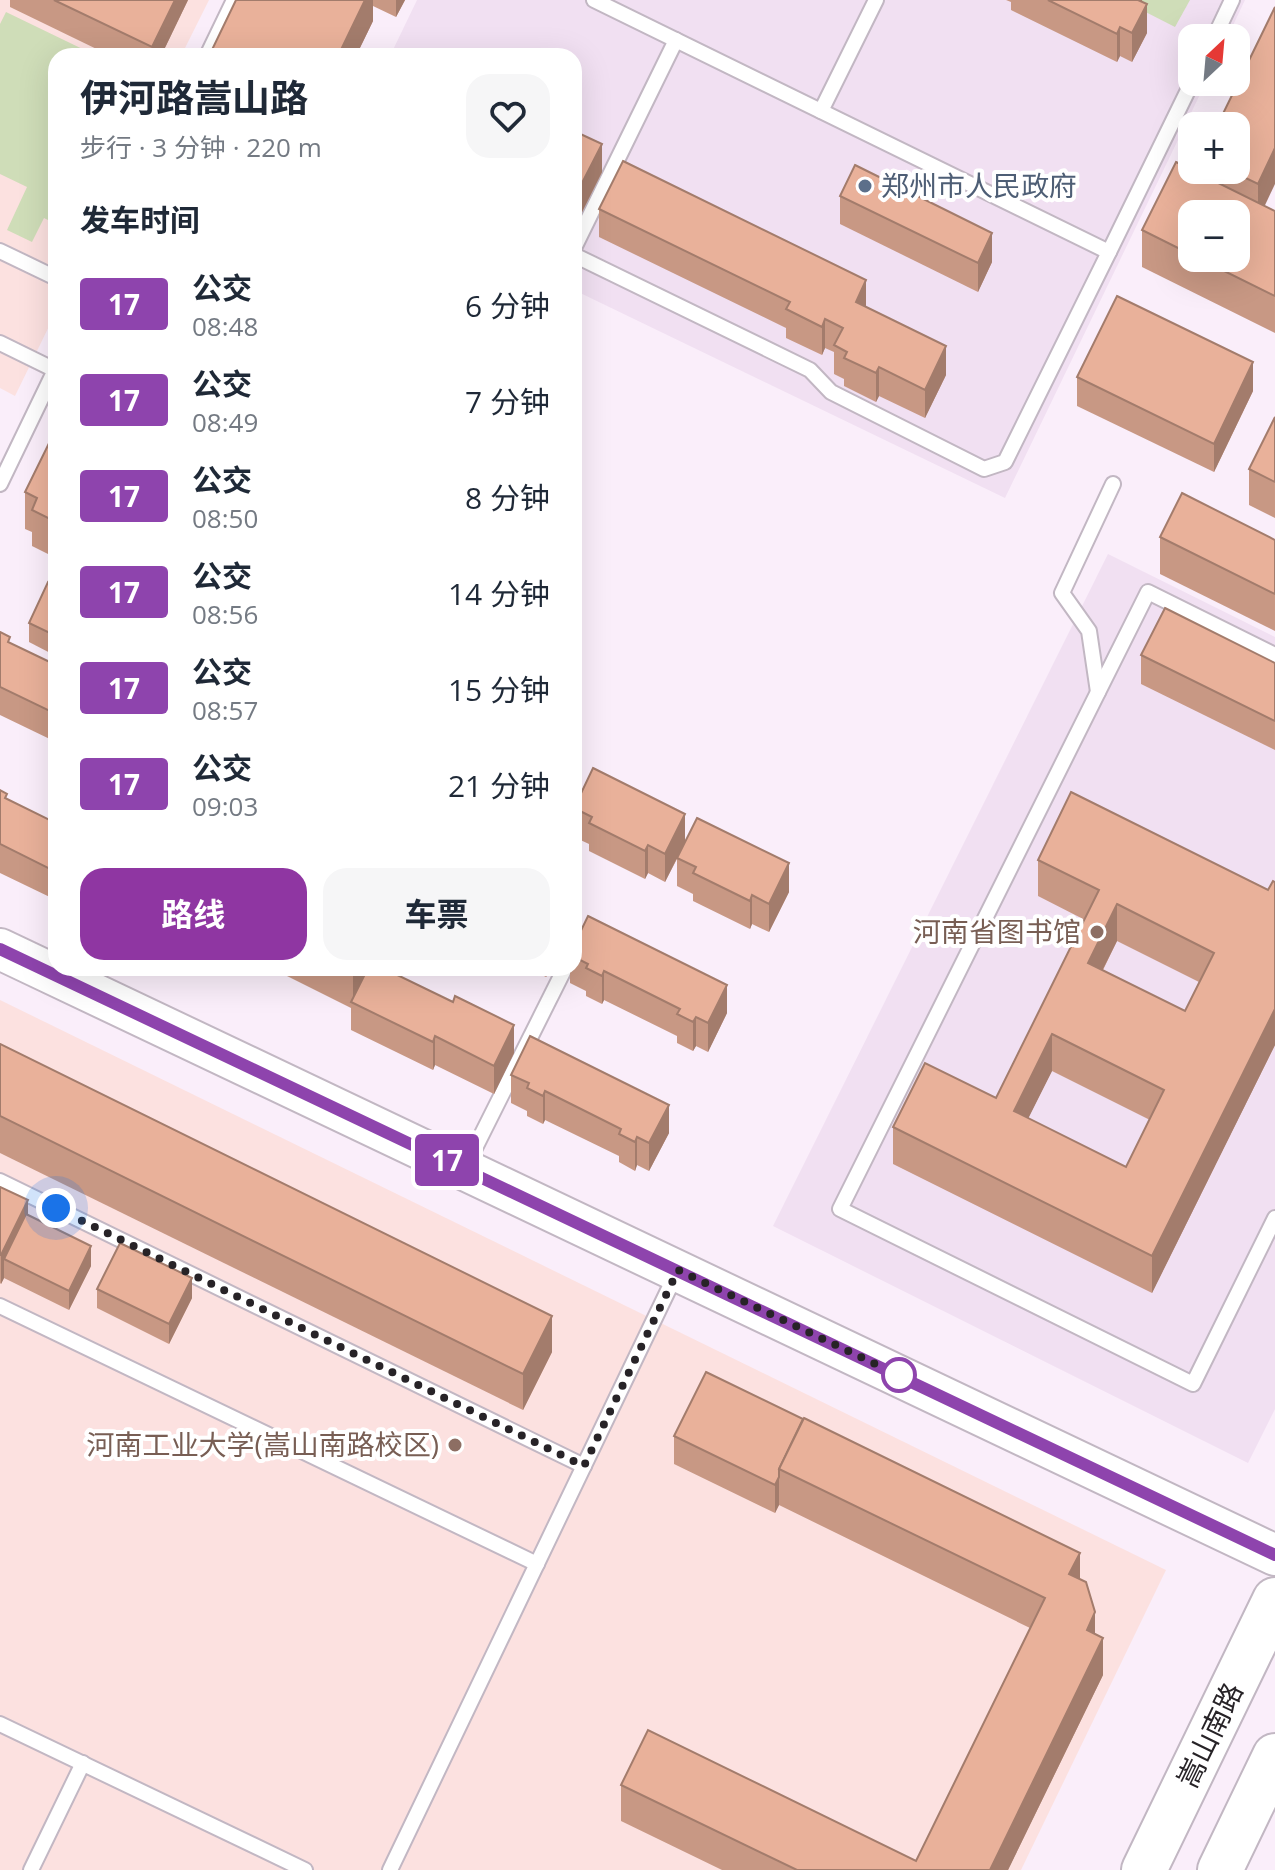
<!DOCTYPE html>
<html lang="zh">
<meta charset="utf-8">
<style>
:root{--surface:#fff;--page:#f6f6f7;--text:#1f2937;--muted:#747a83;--accent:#8f36a2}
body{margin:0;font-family:"Open Sans","Noto Sans SC",sans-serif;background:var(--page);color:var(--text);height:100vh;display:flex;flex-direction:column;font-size:30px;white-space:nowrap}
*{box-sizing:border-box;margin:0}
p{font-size:26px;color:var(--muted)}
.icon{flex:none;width:44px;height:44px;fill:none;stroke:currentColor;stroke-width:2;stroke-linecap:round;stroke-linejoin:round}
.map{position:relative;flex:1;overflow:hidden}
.drawer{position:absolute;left:48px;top:48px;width:534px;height:928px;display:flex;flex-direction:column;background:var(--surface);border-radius:24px;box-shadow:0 8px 32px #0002}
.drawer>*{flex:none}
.badge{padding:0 16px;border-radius:6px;font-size:28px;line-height:52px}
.needle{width:52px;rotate:26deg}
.fabs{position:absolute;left:1178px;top:24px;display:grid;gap:16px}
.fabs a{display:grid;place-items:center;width:72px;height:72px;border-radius:16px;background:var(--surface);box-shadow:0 8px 32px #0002;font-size:40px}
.you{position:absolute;width:40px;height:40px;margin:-20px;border:6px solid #fff;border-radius:50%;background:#1a73e8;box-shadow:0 0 0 12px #1a73e833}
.map>.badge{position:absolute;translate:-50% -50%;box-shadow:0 0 0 4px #fff}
h2{padding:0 32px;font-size:30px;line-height:72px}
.round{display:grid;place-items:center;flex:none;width:84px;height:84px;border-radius:24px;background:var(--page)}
.summary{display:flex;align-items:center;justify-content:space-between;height:136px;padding:0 32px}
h1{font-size:38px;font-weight:700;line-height:60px}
.primary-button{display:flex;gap:16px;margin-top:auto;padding:16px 32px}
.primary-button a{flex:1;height:92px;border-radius:24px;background:var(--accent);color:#fff;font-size:32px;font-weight:700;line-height:92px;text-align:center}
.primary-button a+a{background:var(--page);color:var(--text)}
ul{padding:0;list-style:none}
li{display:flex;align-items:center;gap:24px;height:96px;padding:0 32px}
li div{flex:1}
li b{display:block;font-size:30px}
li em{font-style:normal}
li .badge{min-width:88px;font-weight:700;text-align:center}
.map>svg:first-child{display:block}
.built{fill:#f1e0f2}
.education{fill:#fce1e0}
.green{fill:#cfddb8}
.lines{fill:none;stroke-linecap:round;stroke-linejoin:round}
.lane-casing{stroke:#c2b7c3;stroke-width:18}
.secondary-casing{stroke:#c2b7c3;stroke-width:44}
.primary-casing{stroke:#c2b7c3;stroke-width:48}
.lane{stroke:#fff;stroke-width:14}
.secondary{stroke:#fff;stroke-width:40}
.primary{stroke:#fff;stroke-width:44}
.wall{fill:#c89884;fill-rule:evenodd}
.shaded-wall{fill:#a37c6c}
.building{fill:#e9b19a;stroke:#a37c6c;stroke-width:2;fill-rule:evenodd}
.line-casing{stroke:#fff;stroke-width:18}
.line{stroke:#8e44ad;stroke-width:12}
.walk{stroke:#272327;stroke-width:8;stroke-dasharray:0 14.4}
.service-dot{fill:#5c6f8a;stroke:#fff;stroke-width:3}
.education-dot{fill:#8d6e63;stroke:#fff;stroke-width:3}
.stop-dot{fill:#fff;stroke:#8e44ad;stroke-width:4}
.labels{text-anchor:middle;stroke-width:8;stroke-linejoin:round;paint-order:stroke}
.service-label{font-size:28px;fill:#4e5e75;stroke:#fff;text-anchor:start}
.education-label{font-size:28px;fill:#785e54;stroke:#fff;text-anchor:end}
.street-label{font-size:28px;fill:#272327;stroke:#fff}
</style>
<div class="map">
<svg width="1275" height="1870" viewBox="0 0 1275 1870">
<rect width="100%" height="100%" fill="#faeefa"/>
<g class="built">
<polygon points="417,0 1245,0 1227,38 1192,38 1192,82 1206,82 1005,498 574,290 574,56 390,56"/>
<polygon points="1108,554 1275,637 1275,1409 1248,1463 773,1226"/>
</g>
<g class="education">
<polygon points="0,0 209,0 181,56 56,56 56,312 15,396 0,388"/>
<polygon points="0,1000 1166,1570 1021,1870 0,1870"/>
</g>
<g class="green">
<polygon points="1122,0 1190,0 1175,27"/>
<polygon points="6,12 97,56 56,56 56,224 44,218 32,242 7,230 27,187 0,174 0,24"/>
</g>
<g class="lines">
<g class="lane-casing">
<g id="lane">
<polyline points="594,0 1109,252 1192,82"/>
<polyline points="1214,38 1232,0"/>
<polyline points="207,56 234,0"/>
<polyline points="821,111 876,0"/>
<polyline points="574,248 676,40"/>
<polyline points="0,251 56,278"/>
<polyline points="574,255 810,370 831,392 984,469 1005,462 1109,252"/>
<polyline points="0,343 55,370"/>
<polyline points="0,484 56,368"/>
<polyline points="1275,655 1148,592 840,1209 1193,1384 1275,1218"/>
<polyline points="1098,692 1089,631 1062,593 1113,484"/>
<polyline points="465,1168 565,968"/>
<polyline points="0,1181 584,1466"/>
<polyline points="0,1306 537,1564"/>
<polyline points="0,1724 305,1870"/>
<polyline points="31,1870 83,1763"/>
<polyline points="390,1870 676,1274"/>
</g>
</g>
<g class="secondary-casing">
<polyline id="secondary" points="0,949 1275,1555"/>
</g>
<g class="primary-casing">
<g id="primary">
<polyline points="1144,1870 1275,1600"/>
<polyline points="1220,1870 1275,1756"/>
</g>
</g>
<use href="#lane" class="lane"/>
<use href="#secondary" class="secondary"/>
<use href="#primary" class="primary"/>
</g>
<g class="wall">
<polygon points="10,0 188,0 161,56 111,56 10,7"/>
<polygon points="236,0 405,0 396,17 373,6 373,21 356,56 209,56"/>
<polygon points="1006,0 1142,0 1147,33 1132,62 1120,56 1117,62 1011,10 1011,2"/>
<path d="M1275,7l-10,199 10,5v122l-133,-66v-37l60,-55v-5h34zM1192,214l44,44h-44z"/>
<polygon points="574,131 602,172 581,214 574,210"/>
<polygon points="840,196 992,262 978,292 840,224"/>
<polygon points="599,209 866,307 946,375 925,418 879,396 876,402 844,386 844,379 834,374 834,352 825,348 822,355 786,338 786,328 599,237"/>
<polygon points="1077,377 1253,391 1214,472 1077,406"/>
<polygon points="1275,417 1275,518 1249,505 1249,469"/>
<polygon points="56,429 56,558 32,546 32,532 25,529 25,492"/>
<polygon points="1160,537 1275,540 1275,631 1160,574"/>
<polygon points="56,586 56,656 29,642 29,623"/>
<polygon points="0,632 10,643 56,665 56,742 0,715"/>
<polygon points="1141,655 1275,663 1275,750 1141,684"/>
<polygon points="574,769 577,800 685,842 789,892 769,932 752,924 750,929 693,901 693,894 677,886 677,859 665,882 648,873 645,879 589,851 589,844 574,837"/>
<polygon points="0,790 7,799 56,823 56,900 0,873"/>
<path d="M1038,860l230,30 7,-8v163l-123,248 -259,-129v-37l103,-29 89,-178 -47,-24zM1117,941l82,41 -14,29 -82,-41zM1052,1071l98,49 -24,47 -98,-49z"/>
<polygon points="574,945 727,1013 708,1052 696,1046 693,1051 677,1043 677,1036 604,1000 602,1004 586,996 586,991 570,983 570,968 574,968"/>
<polygon points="271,968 383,968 514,1053 494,1094 435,1065 433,1070 351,1030 351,1008"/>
<polygon points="528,968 551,968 546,977"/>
<polygon points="0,1044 552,1352 523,1410 0,1153"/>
<polygon points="511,1075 669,1133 649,1171 637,1165 635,1171 619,1162 619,1156 545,1120 543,1124 527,1116 527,1111 511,1103"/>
<polygon points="0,1187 28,1215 91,1266 69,1310 4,1278 1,1284 0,1283"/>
<polygon points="97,1289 192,1298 169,1344 97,1308"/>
<polygon points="706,1372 1080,1579 1095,1635 1103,1675 1008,1870 722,1870 621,1821 621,1785 916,1861 1030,1628 779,1505 775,1513 674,1464 674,1436"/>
</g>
<g class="shaded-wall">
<polygon points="175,0 188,0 161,56 152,56 152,47"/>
<polygon points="365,0 373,0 373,21 356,56 338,56"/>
<polygon points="396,0 405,0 396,17"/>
<polygon points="1137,0 1142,0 1142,14 1147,4 1147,33 1132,62 1132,33"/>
<polygon points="1120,27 1120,56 1117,62 1117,34"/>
<polygon points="602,144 602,172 581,214 581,185"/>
<polygon points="1275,148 1275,184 1258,220 1258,184"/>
<polygon points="992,233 992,262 978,292 978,263"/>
<polygon points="866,280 866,308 856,302"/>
<polygon points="825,319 825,348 822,355 822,327"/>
<polygon points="946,346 946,375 925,418 925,390"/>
<polygon points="1253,362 1253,391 1214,472 1214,444"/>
<polygon points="879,367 879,396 876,402 876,373"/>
<polygon points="577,770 577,807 574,808 574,776"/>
<polygon points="685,814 685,842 665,882 665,854"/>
<polygon points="648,845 648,873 645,879 645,851"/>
<polygon points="789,863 789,892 769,932 769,904"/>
<polygon points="752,895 752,924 750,929 750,901"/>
<polygon points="1117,904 1117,941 1088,999 1088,963"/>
<polygon points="355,968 373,968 353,1003 353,972"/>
<polygon points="546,968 551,968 546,977"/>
<polygon points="604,971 604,1000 602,1004 602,976"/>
<polygon points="727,985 727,1013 708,1052 708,1023"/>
<polygon points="1275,1009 1275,1045 1152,1293 1152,1256"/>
<polygon points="696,1017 696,1046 693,1051 693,1022"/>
<polygon points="514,1025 514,1053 494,1094 494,1066"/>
<polygon points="1052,1034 1052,1071 1014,1147 1014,1111"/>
<polygon points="435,1036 435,1065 433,1070 433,1042"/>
<polygon points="545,1091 545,1120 543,1124 543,1096"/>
<polygon points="669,1105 669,1133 649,1171 649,1143"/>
<polygon points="637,1137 637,1165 635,1171 635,1142"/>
<polygon points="28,1200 28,1229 4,1259 4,1278 1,1284 1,1255"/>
<polygon points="91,1246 91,1266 69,1310 69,1291"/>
<polygon points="192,1278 192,1298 169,1344 169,1324"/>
<polygon points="552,1316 552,1352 523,1410 523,1374"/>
<polygon points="779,1477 779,1505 775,1513 775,1485"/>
<polygon points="1080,1553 1080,1589 1069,1574"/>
<polygon points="1095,1612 1095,1649 1087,1630"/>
<polygon points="1103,1638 1103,1675 1008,1870 990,1870"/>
</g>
<g class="building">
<polygon points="54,0 175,0 152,47"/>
<polygon points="236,0 365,0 338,56 209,56"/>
<polygon points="1048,0 1138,0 1147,4 1132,33 1120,27 1117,34"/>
<polygon points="1275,7 1275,148 1258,184 1229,170 1236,170 1236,126 1217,126"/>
<polygon points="574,131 602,144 581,185 574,182"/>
<polygon points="623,161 866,280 856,302 946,346 925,390 879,367 876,373 844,358 847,352 834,345 843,328 825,319 822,327 786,309 790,302 599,209"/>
<polygon points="1176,162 1275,211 1275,296 1198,258 1236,258 1236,214 1192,214 1192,255 1142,230"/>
<polygon points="855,165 992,233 978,263 840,196"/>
<polygon points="1117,296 1253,362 1214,444 1077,377"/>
<polygon points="1275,417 1275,482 1249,469"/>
<polygon points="56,429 56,522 32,510 37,498 25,492"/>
<polygon points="1182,493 1275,540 1275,594 1160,537"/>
<polygon points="48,582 56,586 56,636 29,623"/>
<polygon points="1165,608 1275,663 1275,721 1141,655"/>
<polygon points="0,632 10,637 8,642 56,665 56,714 0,687"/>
<polygon points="593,768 685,814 665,854 648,845 645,851 589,823 592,817 574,808"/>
<polygon points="0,790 7,794 5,798 56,823 56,872 0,844"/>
<path d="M1071,792l197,98 5,-9 2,1v127l-123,247 -259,-129 32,-64 71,35 103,-208 -61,-30zM1117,904l97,49 -29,58 -97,-48zM1052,1034l112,56 -38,77 -112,-56z"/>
<polygon points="697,818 789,863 769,904 752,895 750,901 693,873 696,867 677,858"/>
<polygon points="588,916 727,985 708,1023 696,1017 693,1022 677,1014 680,1009 604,971 602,976 586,968 588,964 574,957 574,945"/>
<polygon points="368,968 383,968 453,1002 455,996 514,1025 494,1066 435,1036 433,1042 351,1002"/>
<polygon points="530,1036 669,1105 649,1143 637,1137 635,1142 619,1134 621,1129 545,1091 543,1096 527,1088 529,1083 511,1075"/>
<polygon points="0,1044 552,1316 523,1374 0,1116"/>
<polygon points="0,1187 28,1200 1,1255 0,1255"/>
<polygon points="26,1214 91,1246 69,1291 4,1259"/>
<polygon points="120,1243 192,1278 169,1324 97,1289"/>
<polygon points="706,1372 803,1419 779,1469 779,1477 775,1485 674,1436"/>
<polygon points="804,1418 1080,1553 1069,1574 1086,1582 1095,1612 1087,1630 1103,1638 990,1870 797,1870 621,1785 648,1730 916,1861 1045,1598 779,1469"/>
</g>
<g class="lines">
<g class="line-casing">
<polyline id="line" points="0,949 1275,1555"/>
</g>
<use href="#line" class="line"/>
<polyline class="walk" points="56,1208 584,1466 678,1270 905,1378 899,1375"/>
</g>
<circle class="service-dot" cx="865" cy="186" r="8"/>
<g class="education-dot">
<circle cx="1097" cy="932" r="8"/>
<circle cx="455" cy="1445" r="8"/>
</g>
<circle class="stop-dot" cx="899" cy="1375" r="16"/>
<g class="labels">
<g class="service-label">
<text x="881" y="196">郑州市人民政府</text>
</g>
<g class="education-label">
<text x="1081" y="942">河南省图书馆</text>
<text x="439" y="1455">河南工业大学(嵩山南路校区)</text>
</g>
<g class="street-label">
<text transform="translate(1210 1735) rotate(-64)" y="10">嵩山南路</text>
</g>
</g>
</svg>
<div class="fabs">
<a><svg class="needle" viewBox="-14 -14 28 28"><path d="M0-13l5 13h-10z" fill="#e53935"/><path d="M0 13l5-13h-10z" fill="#747a83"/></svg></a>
<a>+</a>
<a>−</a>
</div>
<div class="you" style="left:56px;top:1208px"></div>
<b class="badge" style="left:447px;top:1160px;background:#8e44ad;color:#fff">17</b>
<section class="drawer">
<div class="summary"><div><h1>伊河路嵩山路</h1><p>步行 · 3 分钟 · 220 m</p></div><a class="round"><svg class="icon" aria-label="heart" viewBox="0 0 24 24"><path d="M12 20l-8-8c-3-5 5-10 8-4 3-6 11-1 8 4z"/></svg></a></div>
<h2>发车时间</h2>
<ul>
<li><span class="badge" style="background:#8e44ad;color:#fff">17</span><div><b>公交</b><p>08:48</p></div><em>6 分钟</em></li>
<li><span class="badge" style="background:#8e44ad;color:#fff">17</span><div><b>公交</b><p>08:49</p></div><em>7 分钟</em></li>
<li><span class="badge" style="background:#8e44ad;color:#fff">17</span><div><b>公交</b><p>08:50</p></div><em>8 分钟</em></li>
<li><span class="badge" style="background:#8e44ad;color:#fff">17</span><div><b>公交</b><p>08:56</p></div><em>14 分钟</em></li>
<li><span class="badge" style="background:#8e44ad;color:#fff">17</span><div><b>公交</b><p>08:57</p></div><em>15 分钟</em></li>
<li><span class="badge" style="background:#8e44ad;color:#fff">17</span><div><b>公交</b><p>09:03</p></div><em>21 分钟</em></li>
</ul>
<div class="primary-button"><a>路线</a><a>车票</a></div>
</section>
</div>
